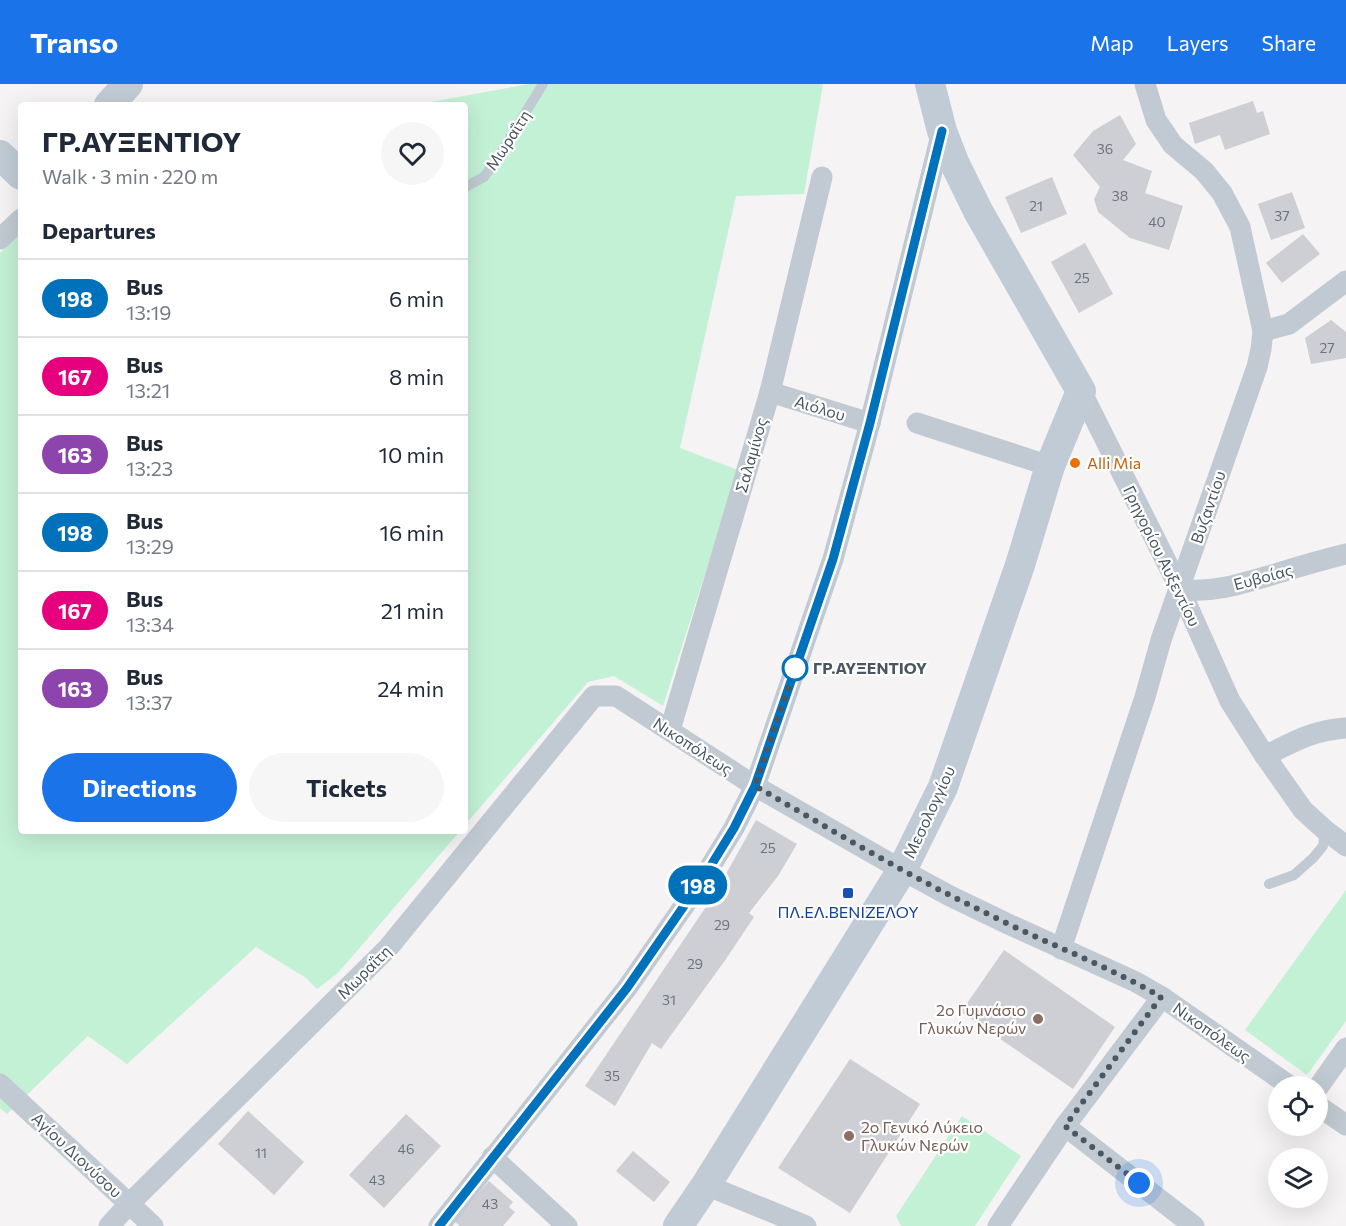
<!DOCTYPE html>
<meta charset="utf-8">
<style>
:root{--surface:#fff;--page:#f6f6f7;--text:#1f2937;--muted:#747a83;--line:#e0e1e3;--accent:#1a73e8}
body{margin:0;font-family:Commissioner,sans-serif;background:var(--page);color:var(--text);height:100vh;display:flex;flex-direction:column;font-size:22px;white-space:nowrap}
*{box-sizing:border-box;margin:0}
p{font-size:20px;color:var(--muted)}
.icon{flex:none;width:33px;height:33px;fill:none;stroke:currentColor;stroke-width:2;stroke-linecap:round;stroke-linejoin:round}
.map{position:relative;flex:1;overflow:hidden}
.details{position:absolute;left:18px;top:18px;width:450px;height:732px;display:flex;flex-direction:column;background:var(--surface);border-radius:6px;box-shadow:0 6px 24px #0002}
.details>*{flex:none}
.badge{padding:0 12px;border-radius:20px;font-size:21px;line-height:39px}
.fabs{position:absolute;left:1268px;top:992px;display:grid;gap:12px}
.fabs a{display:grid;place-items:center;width:60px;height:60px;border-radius:50%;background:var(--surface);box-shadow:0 6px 24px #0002;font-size:30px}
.you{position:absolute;width:30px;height:30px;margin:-15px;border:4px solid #fff;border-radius:50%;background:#1a73e8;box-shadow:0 0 0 9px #1a73e833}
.map>.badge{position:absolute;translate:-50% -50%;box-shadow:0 0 0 3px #fff}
h2{padding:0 24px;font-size:22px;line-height:54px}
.round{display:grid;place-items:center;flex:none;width:63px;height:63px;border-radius:32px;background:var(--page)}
.summary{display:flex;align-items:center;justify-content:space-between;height:102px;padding:0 24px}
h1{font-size:28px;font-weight:700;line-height:45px}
.action{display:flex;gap:12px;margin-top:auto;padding:12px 24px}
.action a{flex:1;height:69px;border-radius:36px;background:var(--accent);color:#fff;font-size:24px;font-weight:700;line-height:69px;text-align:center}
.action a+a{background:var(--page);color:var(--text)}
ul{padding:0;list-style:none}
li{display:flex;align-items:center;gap:18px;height:78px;padding:0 24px;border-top:2px solid var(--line)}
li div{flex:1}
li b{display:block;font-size:22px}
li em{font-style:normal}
li .badge{min-width:66px;font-weight:700;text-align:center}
header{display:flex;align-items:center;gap:36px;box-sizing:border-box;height:84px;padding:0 30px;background:var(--accent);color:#fff}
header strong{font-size:28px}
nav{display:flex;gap:33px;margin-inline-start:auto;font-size:21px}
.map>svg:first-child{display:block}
.green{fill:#c3f1d5}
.building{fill:#cdcfd5}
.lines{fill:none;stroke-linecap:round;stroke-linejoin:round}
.lane{stroke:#c1cad2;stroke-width:10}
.street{stroke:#c1cad2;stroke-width:21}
.secondary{stroke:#c1cbd6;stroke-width:30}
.line-casing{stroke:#fff;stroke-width:14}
.line{stroke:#0072bc;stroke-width:9}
.walk{stroke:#4a5661;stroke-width:6;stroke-dasharray:0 10.8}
.food-dot{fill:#e8710a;stroke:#fff;stroke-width:2}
.stop-dot{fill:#fff;stroke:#0072bc;stroke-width:3}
.transit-dot{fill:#1a4fb4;stroke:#fff;stroke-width:2}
.education-dot{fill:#8d6e63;stroke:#fff;stroke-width:2}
.labels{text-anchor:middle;stroke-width:4.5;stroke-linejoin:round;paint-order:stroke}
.number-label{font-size:14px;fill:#6b747e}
.street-label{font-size:16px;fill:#4a5661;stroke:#fff}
.food-label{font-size:16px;fill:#c56008;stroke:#fff;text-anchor:start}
.stop-label{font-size:16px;font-weight:bold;fill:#4a5661;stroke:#fff;text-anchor:start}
.transit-label{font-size:16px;fill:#164399;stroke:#fff}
.education-label{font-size:16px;fill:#785e54;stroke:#fff;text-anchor:end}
</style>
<header>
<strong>Transo</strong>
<nav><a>Map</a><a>Layers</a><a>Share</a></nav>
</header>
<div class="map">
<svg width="1346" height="1142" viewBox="0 0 1346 1142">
<rect width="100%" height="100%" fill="#f5f3f3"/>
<g class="green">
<polygon points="529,0 823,0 804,110 736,112 680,364 738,386 663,622 614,592 588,598 465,741 465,21 415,21"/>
<polygon points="21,148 21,747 460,747 338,889 317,905 306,894 256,863 127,980 88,952 7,1030 0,1024 0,169"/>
<polygon points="1346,806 1346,937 1307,991 1245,946"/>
<polygon points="962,1032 1021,1072 975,1142 901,1142 896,1132"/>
</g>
<g class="building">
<polygon points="1253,17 1257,29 1263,27 1270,50 1225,66 1220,51 1195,60 1189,39"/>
<polygon points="1120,31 1136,60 1123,76 1152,87 1145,109 1183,122 1169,166 1130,154 1098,128 1094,115 1100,103 1073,71 1093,47"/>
<polygon points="1052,93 1067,130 1021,149 1005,113"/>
<polygon points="1292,108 1305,144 1271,156 1258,120"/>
<polygon points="1303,150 1320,170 1282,199 1266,179"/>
<polygon points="1085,159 1113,210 1079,229 1051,178"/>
<polygon points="1331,236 1346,248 1346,274 1311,280 1305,254"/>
<polygon points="756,736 797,760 778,792 749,829 754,833 726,875 661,965 652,959 615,1022 585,1002 716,808"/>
<polygon points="1004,866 1115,943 1073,1005 961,928"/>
<polygon points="850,975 920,1020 850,1129 778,1084"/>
<polygon points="248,1027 304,1078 274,1111 218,1060"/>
<polygon points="406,1030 441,1062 384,1124 349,1091"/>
<polygon points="633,1067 670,1098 654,1118 616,1087"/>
<polygon points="489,1097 513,1118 509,1123 515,1128 503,1142 460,1142 454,1137"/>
</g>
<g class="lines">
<g class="lane">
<polyline points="465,103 484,93 497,75 543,0"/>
<polyline points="1269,800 1294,791 1313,774 1323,762 1325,746"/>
</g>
<g class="street">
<polyline points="0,155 21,135"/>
<polyline points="1263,247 1289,240 1346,197"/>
<polyline points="1081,307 1180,505 1230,617 1265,672 1303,726 1325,746 1346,762"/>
<polyline points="770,308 870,339"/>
<polyline points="917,339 1050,382"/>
<path d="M1180,505c32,5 64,-6 95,-15 23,-7 47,-14 71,-20"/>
<polyline points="670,646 770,308 822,93"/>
<path d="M1265,672c28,-14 48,-26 81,-28"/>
<polyline points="1061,865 1145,613 1161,556 1257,283 1261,265 1263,247 1240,143 1222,109 1204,87 1173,61 1156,36 1145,0"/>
<polyline points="0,1000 153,1142"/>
<polyline points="1317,1005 1346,964"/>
<polyline points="1317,1021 1346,1041"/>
<polyline points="1065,1042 1194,1142"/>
<polyline points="492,1073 567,1142"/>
<polyline points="706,1101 806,1142"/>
<polyline points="109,1142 129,1120 388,864 594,612 616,612 755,702 902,786 950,812 1006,839 1136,898 1162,913 1290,1002"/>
<polyline points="439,1142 627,904 702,796 734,744 755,702 833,475 870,339 942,47"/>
<polyline points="998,1142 1065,1042 1162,913"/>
</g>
<g class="secondary">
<polyline points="109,21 128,0"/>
<polyline points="0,71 21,91"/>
<polyline points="678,1142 706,1101 902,786 943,703 1020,481 1050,382 1081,307 978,127 954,78 942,47 930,0"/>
</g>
</g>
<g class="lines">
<g class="line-casing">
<polyline id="line" points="439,1142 627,904 702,796 734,744 755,702 833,475 870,339 942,47"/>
</g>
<use href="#line" class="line"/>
<path class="walk" d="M795,584l-40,118c77,44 153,90 233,128 57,29 118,51 173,83l-96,129 74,57"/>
</g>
<circle class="food-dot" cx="1075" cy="379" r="6"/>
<circle class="stop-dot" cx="795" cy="584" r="12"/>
<rect class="transit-dot" x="842" y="803" width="12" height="12" rx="3"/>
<g class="education-dot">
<circle cx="1038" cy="935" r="6"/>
<circle cx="849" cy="1052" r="6"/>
</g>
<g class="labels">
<g class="number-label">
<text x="1105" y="70">36</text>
<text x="1120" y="117">38</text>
<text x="1036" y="127">21</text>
<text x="1282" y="137">37</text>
<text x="1157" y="143">40</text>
<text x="1082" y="199">25</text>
<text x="1327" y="269">27</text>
<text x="768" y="769">25</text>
<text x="722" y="846">29</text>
<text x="695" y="885">29</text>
<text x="669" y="921">31</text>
<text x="612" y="997">35</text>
<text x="406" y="1070">46</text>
<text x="261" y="1074">11</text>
<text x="377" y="1101">43</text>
<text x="490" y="1125">43</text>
</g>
<g class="street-label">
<text transform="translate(508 56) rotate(-57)" y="6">Μωραΐτη</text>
<text transform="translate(820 324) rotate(17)" y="6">Αιόλου</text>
<text transform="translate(751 371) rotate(-74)" y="6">Σαλαμίνος</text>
<text transform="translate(1208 423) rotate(-71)" y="6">Βυζαντίου</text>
<text transform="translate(1162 472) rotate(64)" y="6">Γρηγορίου Αυξεντίου</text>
<text transform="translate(1263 493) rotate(-15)" y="6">Ευβοίας</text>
<text transform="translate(693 662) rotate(33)" y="6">Νικοπόλεως</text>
<text transform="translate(929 728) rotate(-65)" y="6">Μεσολογγίου</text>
<text transform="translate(364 888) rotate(-45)" y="6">Μωραΐτη</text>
<text transform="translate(1212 948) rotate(35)" y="6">Νικοπόλεως</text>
<text transform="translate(77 1071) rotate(43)" y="6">Αγίου Διονύσου</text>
</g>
<g class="food-label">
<text x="1087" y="385">Alli Mia</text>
</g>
<g class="stop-label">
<text x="813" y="590">ΓΡ.ΑΥΞΕΝΤΙΟΥ</text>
</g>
<g class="transit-label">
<text x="848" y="834">ΠΛ.ΕΛ.ΒΕΝΙΖΕΛΟΥ</text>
</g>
<g class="education-label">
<text x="1026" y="932">2ο Γυμνάσιο<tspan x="1026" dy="18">Γλυκών Νερών</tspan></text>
<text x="861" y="1049" text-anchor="start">2ο Γενικό Λύκειο<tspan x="861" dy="18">Γλυκών Νερών</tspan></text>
</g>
</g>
</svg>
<div class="fabs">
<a><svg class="icon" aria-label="locate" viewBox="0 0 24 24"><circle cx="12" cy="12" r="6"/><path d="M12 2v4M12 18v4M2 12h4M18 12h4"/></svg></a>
<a><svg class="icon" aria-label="layers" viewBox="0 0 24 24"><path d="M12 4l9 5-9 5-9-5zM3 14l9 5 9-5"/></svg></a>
</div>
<div class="you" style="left:1139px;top:1099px"></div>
<b class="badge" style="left:698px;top:801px;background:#0072bc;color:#fff">198</b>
<section class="details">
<div class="summary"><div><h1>ΓΡ.ΑΥΞΕΝΤΙΟΥ</h1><p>Walk · 3 min · 220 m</p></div><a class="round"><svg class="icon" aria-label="heart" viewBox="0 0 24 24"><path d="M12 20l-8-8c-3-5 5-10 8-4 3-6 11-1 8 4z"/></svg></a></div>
<h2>Departures</h2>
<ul>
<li><span class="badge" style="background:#0072bc;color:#fff">198</span><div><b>Bus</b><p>13:19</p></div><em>6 min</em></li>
<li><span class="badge" style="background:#e6007e;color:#fff">167</span><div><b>Bus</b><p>13:21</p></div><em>8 min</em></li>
<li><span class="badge" style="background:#8e44ad;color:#fff">163</span><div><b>Bus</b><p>13:23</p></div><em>10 min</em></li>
<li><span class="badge" style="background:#0072bc;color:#fff">198</span><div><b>Bus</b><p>13:29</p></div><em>16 min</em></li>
<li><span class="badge" style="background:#e6007e;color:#fff">167</span><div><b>Bus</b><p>13:34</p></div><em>21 min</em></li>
<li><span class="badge" style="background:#8e44ad;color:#fff">163</span><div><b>Bus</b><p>13:37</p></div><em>24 min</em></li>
</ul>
<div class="action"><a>Directions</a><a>Tickets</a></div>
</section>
</div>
